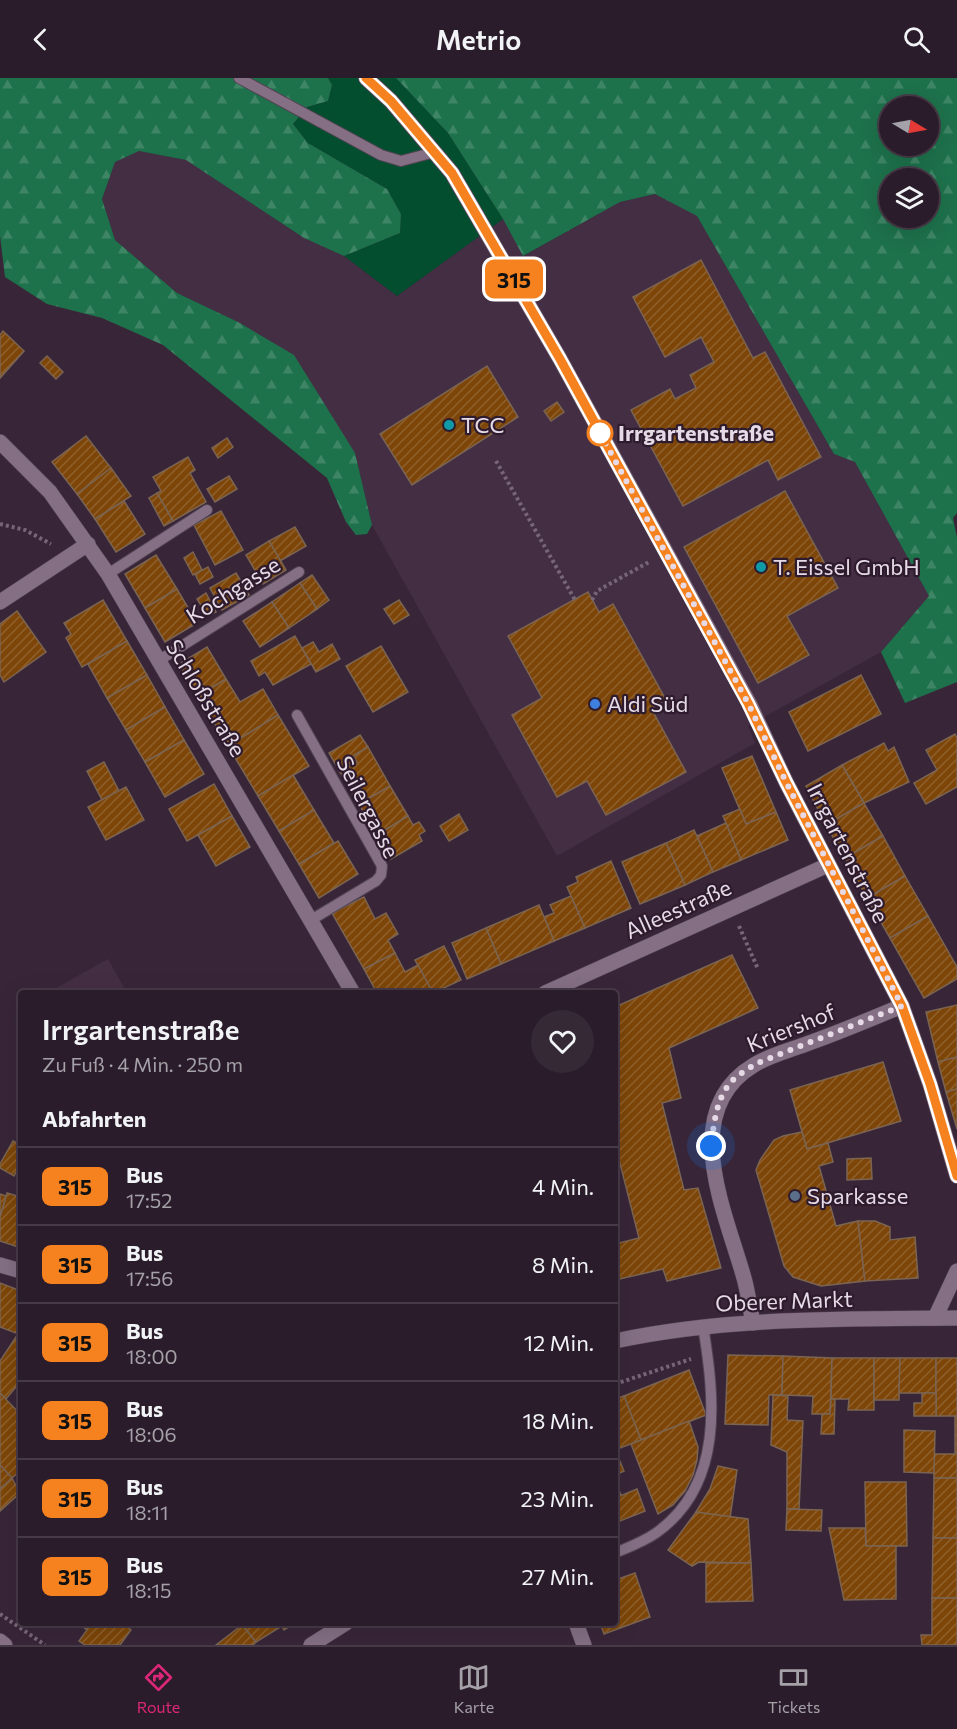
<!DOCTYPE html>
<html lang="de">
<meta charset="utf-8">
<style>
:root{--surface:#2a1c2a;--page:#362936;--text:#f1f3f6;--muted:#a5a1a8;--line:#463a47;--accent:#db2777}
body{margin:0;font-family:Commissioner,sans-serif;background:var(--page);color:var(--text);height:100vh;display:flex;flex-direction:column;font-size:22px;white-space:nowrap}
*{box-sizing:border-box;margin:0}
p{font-size:20px;color:var(--muted)}
.icon{flex:none;width:33px;height:33px;fill:none;stroke:currentColor;stroke-width:2;stroke-linecap:round;stroke-linejoin:round}
.map{position:relative;flex:1;overflow:hidden}
.side{position:absolute;left:18px;top:912px;width:600px;height:636px;display:flex;flex-direction:column;background:var(--surface);border-radius:6px;box-shadow:0 6px 24px #0002,0 0 0 2px var(--line)}
.side>*{flex:none}
.badge{padding:0 12px;border-radius:9px;font-size:21px;line-height:39px}
.needle{width:39px;rotate:100deg}
.tools{position:absolute;left:879px;top:18px;display:grid;gap:12px}
.tools a{display:grid;place-items:center;width:60px;height:60px;border-radius:50%;background:var(--surface);box-shadow:0 6px 24px #0002,0 0 0 2px var(--line);font-size:30px}
.you{position:absolute;width:30px;height:30px;margin:-15px;border:4px solid #fff;border-radius:50%;background:#1a73e8;box-shadow:0 0 0 9px #1a73e833}
.map>.badge{position:absolute;translate:-50% -50%;box-shadow:0 0 0 3px #fff}
h2{padding:0 24px;font-size:22px;line-height:54px}
.round{display:grid;place-items:center;flex:none;width:63px;height:63px;border-radius:32px;background:var(--page)}
.overview{display:flex;align-items:center;justify-content:space-between;height:102px;padding:0 24px}
h1{font-size:28px;font-weight:600;line-height:45px}
ul{padding:0;list-style:none}
li{display:flex;align-items:center;gap:18px;height:78px;padding:0 24px;border-top:2px solid var(--line)}
li div{flex:1}
li b{display:block;font-size:22px}
li em{font-style:normal}
li .badge{min-width:66px;font-weight:700;text-align:center}
header{display:flex;justify-content:space-between;align-items:center;height:78px;padding:0 24px;background:var(--surface);font-size:27px;font-weight:600}
.dock{display:flex;justify-content:space-around;align-items:center;height:84px;border-top:2px solid var(--line);background:var(--surface);font-size:16px;color:var(--muted)}
.dock a{display:grid;justify-items:center;gap:3px}
.dock .on{color:var(--accent)}
.map>svg:first-child{display:block}
.built{fill:#442e44}
.green{fill:#024e2f}
.forest{fill:url(#forest-firs);fill-rule:evenodd}
.building{fill:url(#building-hatch);stroke:#7b6452;stroke-width:1.5}
.lines{fill:none;stroke-linecap:round;stroke-linejoin:round}
.lane-casing{stroke:#534453;stroke-width:12}
.street-casing{stroke:#534453;stroke-width:16}
.secondary-casing{stroke:#534453;stroke-width:16}
.path{stroke:#766676;stroke-width:4;stroke-dasharray:3 3;stroke-linecap:butt}
.lane{stroke:#846f84;stroke-width:10}
.street{stroke:#846f84;stroke-width:15}
.secondary{stroke:#846f84;stroke-width:15}
.line-casing{stroke:#fff;stroke-width:14}
.line{stroke:#f6821f;stroke-width:9}
.walk{stroke:#e6dae6;stroke-width:6;stroke-dasharray:0 10.8}
.culture-dot{fill:#0f9aa8;stroke:#2e1c2e;stroke-width:2}
.stop-dot{fill:#fff;stroke:#f6821f;stroke-width:3}
.shop-dot{fill:#3f7fe0;stroke:#2e1c2e;stroke-width:2}
.service-dot{fill:#5c6f8a;stroke:#2e1c2e;stroke-width:2}
.labels{text-anchor:middle;stroke-width:4.5;stroke-linejoin:round;paint-order:stroke}
.poi-label{font-size:22px;fill:#e6dae6;stroke:#2e1c2e;text-anchor:start}
.stop-label{font-size:22px;font-weight:bold;fill:#e6dae6;stroke:#2e1c2e;text-anchor:start}
.street-label{font-size:22px;fill:#e6dae6;stroke:#2e1c2e}
</style>
<header><svg class="icon" aria-label="back" viewBox="0 0 24 24"><path d="M15 5l-7 7 7 7"/></svg>Metrio<svg class="icon" aria-label="search" viewBox="0 0 24 24"><circle cx="10" cy="10" r="6"/><path d="M15 15l6 6"/></svg></header>
<div class="map">
<svg width="957" height="1567" viewBox="0 0 957 1567">
<defs>
<pattern id="forest-firs" width="22" height="20" patternUnits="userSpaceOnUse" patternTransform="scale(1.5)"><rect width="22" height="20" fill="#1d714b"/><path d="M5 1l3.5 6h-7zM16 11l3.5 6h-7z" fill="#3e8565"/></pattern>
<pattern id="building-hatch" width="6" height="6" patternUnits="userSpaceOnUse" patternTransform="scale(1.5)"><rect width="6" height="6" fill="#7d4608"/><path d="M-1 1l2-2M0 6l6-6M5 7l2-2" fill="none" stroke="#8f602c"/></pattern>
</defs>
<rect width="100%" height="100%" fill="#382638"/>
<g class="built">
<polygon points="139,73 186,82 304,160 344,178 397,218 503,141 524,178 620,124 656,116 697,138 834,376 855,384 929,518 881,574 748,648 755,665 557,778 372,447 355,375 238,244 177,215 115,162 102,121 115,84"/>
<polygon points="108,881 127,915 47,915"/>
</g>
<polygon class="green" points="328,0 396,0 448,55 503,141 397,218 344,178 400,155 401,136 387,111 308,65 293,46 307,29 328,23 332,7"/>
<g class="forest">
<polygon points="0,0 328,0 332,7 328,23 307,29 293,46 308,65 387,111 401,136 400,155 344,178 304,160 186,82 139,73 115,84 102,121 115,162 177,215 238,244 294,277 355,375 372,447 367,456 356,457 346,444 327,400 163,267 102,240 47,226 5,199 0,158"/>
<path d="M396,0h561v435l-4,5 4,20v144l-52,21 -24,-51 48,-56 -74,-134 -21,-8 -137,-238 -42,-22 -35,8 -97,54 -20,-37 -55,-86zM890,28h38v40h-38zM890,100h38v40h-38z"/>
</g>
<g class="building">
<polygon points="701,182 753,280 765,274 821,379 778,402 768,382 683,428 631,332 670,311 675,321 696,310 690,297 714,284 701,259 665,279 633,219"/>
<polygon points="3,253 24,273 0,300 0,257"/>
<polygon points="47,278 63,294 56,301 40,285"/>
<polygon points="487,288 518,339 412,407 380,356"/>
<polygon points="557,324 564,334 551,343 544,333"/>
<polygon points="86,358 111,390 77,416 52,384"/>
<polygon points="227,360 233,369 218,380 212,370"/>
<polygon points="188,379 195,392 190,395 206,424 173,443 157,415 161,413 153,399"/>
<polygon points="111,390 131,418 95,441 77,416"/>
<polygon points="229,398 237,411 215,424 207,411"/>
<polygon points="785,413 838,510 787,538 809,577 758,605 684,469"/>
<polygon points="157,415 173,443 164,448 149,420"/>
<polygon points="124,423 145,456 116,474 95,441"/>
<polygon points="221,433 243,472 215,487 194,447"/>
<polygon points="295,449 306,468 280,483 269,463"/>
<polygon points="269,463 286,492 263,506 246,477"/>
<polygon points="193,474 202,492 193,497 184,480"/>
<polygon points="156,477 177,511 145,530 125,496"/>
<polygon points="208,489 213,499 200,506 195,496"/>
<polygon points="236,495 249,517 222,532 210,510"/>
<polygon points="312,497 329,522 317,531 300,505"/>
<polygon points="300,505 317,531 289,550 272,524"/>
<polygon points="177,511 197,545 165,564 145,530"/>
<polygon points="588,514 599,534 613,526 666,622 651,630 686,694 606,737 587,703 557,719 512,637 542,620 508,558"/>
<polygon points="206,515 216,534 208,538 197,521"/>
<polygon points="103,522 127,563 82,589 66,560 71,556 64,545"/>
<polygon points="399,522 409,537 394,546 384,531"/>
<polygon points="272,524 289,550 260,569 243,543"/>
<polygon points="17,533 46,574 4,604 0,597 0,546"/>
<polygon points="295,558 311,586 273,607 265,594 259,598 251,583"/>
<polygon points="127,563 147,597 107,620 88,586"/>
<polygon points="313,564 319,574 332,566 340,581 316,594 302,570"/>
<polygon points="381,568 408,614 373,634 346,588"/>
<polygon points="207,569 226,601 198,618 179,586"/>
<polygon points="147,597 165,629 126,652 107,620"/>
<polygon points="861,597 881,636 808,673 789,634"/>
<polygon points="226,601 240,624 263,611 278,637 228,668 198,618"/>
<polygon points="165,629 184,662 145,684 126,652"/>
<polygon points="278,637 309,688 258,718 228,668"/>
<polygon points="955,656 957,660 957,709 926,726 914,705 937,692 926,672"/>
<polygon points="360,657 368,669 353,678 357,684 340,694 329,675"/>
<polygon points="184,662 204,696 165,719 145,684"/>
<polygon points="884,665 888,673 894,669 909,704 864,725 842,687"/>
<polygon points="368,669 390,708 359,726 340,694 357,684 353,678"/>
<polygon points="752,678 776,734 746,746 722,690"/>
<polygon points="104,684 119,713 102,722 87,693"/>
<polygon points="842,687 864,725 826,747 806,708"/>
<polygon points="293,697 314,732 279,753 258,718"/>
<polygon points="214,706 232,738 187,763 169,731"/>
<polygon points="390,708 408,738 377,757 359,726"/>
<polygon points="126,709 144,742 106,762 88,729"/>
<polygon points="864,725 883,758 845,780 826,747"/>
<polygon points="740,731 746,746 776,734 788,762 741,782 723,738"/>
<polygon points="314,732 334,765 299,786 279,753"/>
<polygon points="459,736 468,752 449,763 440,748"/>
<polygon points="232,738 250,769 216,788 198,757"/>
<polygon points="408,738 413,747 419,744 425,753 419,757 422,763 391,781 377,757"/>
<polygon points="726,745 741,782 713,794 697,758"/>
<polygon points="694,752 713,794 685,807 666,765"/>
<polygon points="883,758 905,798 867,820 845,780"/>
<polygon points="338,763 358,796 319,820 299,786"/>
<polygon points="666,765 685,807 640,826 622,784"/>
<polygon points="611,783 631,830 585,850 567,809 578,804 576,799"/>
<polygon points="905,798 928,838 890,860 867,820"/>
<polygon points="571,818 585,850 554,863 544,839 554,835 550,827"/>
<polygon points="364,819 375,841 386,835 398,856 388,862 395,875 364,891 332,835"/>
<polygon points="539,827 554,863 501,886 486,850"/>
<polygon points="928,838 957,889 957,901 924,920 890,860"/>
<polygon points="486,850 501,886 467,901 452,865"/>
<polygon points="444,868 461,902 433,915 415,882"/>
<polygon points="395,875 405,894 418,887 433,915 377,915 364,891"/>
<polygon points="732,877 758,930 669,970 681,1020 662,1025 684,1112 698,1110 721,1190 667,1203 663,1191 615,1202 615,1166 639,1160 615,1066 615,929"/>
<polygon points="957,927 957,979 938,984 926,934"/>
<polygon points="957,979 957,1011 946,1014 938,984"/>
<polygon points="883,984 901,1043 807,1071 790,1012"/>
<polygon points="957,1011 957,1051 946,1014"/>
<polygon points="802,1054 807,1071 828,1065 833,1084 819,1088 836,1148 858,1143 865,1203 821,1208 793,1199 784,1188 756,1092 760,1082 774,1062 783,1058"/>
<polygon points="13,1063 21,1067 21,1085 14,1098 0,1090 0,1086"/>
<polygon points="871,1080 872,1101 847,1102 847,1081"/>
<polygon points="7,1115 21,1119 21,1170 0,1163 0,1139"/>
<polygon points="0,1116 6,1118 0,1139"/>
<polygon points="858,1143 875,1143 890,1149 890,1162 915,1159 918,1200 865,1203"/>
<polygon points="0,1205 21,1213 21,1257 0,1249"/>
<polygon points="18,1256 21,1257 21,1303 6,1321 0,1315 0,1283"/>
<polygon points="728,1277 783,1278 782,1317 769,1317 768,1347 725,1346"/>
<polygon points="783,1278 832,1280 830,1336 812,1336 813,1318 782,1317"/>
<polygon points="832,1280 874,1280 874,1332 848,1332 849,1321 831,1321"/>
<polygon points="874,1280 900,1280 899,1322 874,1322"/>
<polygon points="900,1280 936,1280 936,1315 899,1315"/>
<rect x="936" y="1280" width="21" height="58"/>
<polygon points="689,1292 706,1337 641,1362 624,1318"/>
<polygon points="0,1315 21,1337 21,1392 12,1400 0,1387"/>
<polygon points="922,1315 936,1315 936,1338 914,1338 914,1325 922,1325"/>
<polygon points="773,1317 788,1318 787,1342 803,1343 799,1431 787,1431 787,1374 771,1367"/>
<polygon points="624,1318 641,1362 615,1372 615,1321"/>
<polygon points="831,1321 835,1321 834,1356 821,1356 822,1336 830,1336"/>
<polygon points="955,1338 957,1338 957,1400 934,1400 934,1376 955,1376"/>
<polygon points="689,1343 698,1369 697,1382 693,1397 685,1413 673,1427 658,1436 631,1366"/>
<polygon points="904,1352 935,1353 934,1395 904,1394"/>
<polygon points="619,1381 624,1393 615,1397 615,1382"/>
<polygon points="0,1387 12,1400 0,1411"/>
<polygon points="718,1388 737,1392 730,1440 696,1434 710,1411"/>
<polygon points="12,1400 20,1415 0,1433 0,1411"/>
<polygon points="934,1400 957,1400 957,1460 933,1460"/>
<polygon points="865,1404 906,1404 907,1468 866,1468"/>
<polygon points="616,1405 621,1417 615,1420 615,1406"/>
<polygon points="637,1411 645,1433 615,1445 615,1420"/>
<polygon points="787,1431 822,1432 821,1453 786,1452"/>
<polygon points="696,1434 748,1441 751,1485 699,1484 692,1488 668,1472"/>
<polygon points="829,1450 865,1450 866,1468 896,1468 896,1521 844,1522"/>
<polygon points="933,1460 957,1460 957,1520 932,1520"/>
<polygon points="706,1485 751,1485 753,1523 706,1524"/>
<polygon points="635,1495 650,1539 604,1556 600,1545 615,1545 615,1502"/>
<polygon points="932,1520 957,1520 957,1567 922,1567 921,1557 932,1557"/>
<polygon points="78,1545 92,1545 87,1552"/>
<polygon points="92,1545 122,1545 131,1552 120,1567 85,1567 79,1563"/>
<polygon points="241,1545 280,1545 282,1548 256,1564"/>
<polygon points="280,1545 295,1545 284,1552"/>
<polygon points="242,1547 256,1564 253,1567 216,1567"/>
</g>
<g class="lines">
<g class="lane-casing">
<g id="lane">
<polyline points="239,0 381,77 401,83 435,74"/>
<polyline points="108,496 207,432"/>
<polyline points="158,583 299,494"/>
<polyline points="297,637 382,788 381,797 376,803 311,842"/>
<path d="M615,1475c14,-6 28,-11 41,-20 68,-48 59,-134 47,-207"/>
</g>
</g>
<g class="street-casing">
<g id="street">
<polyline points="366,0 391,23 452,95 560,281 749,625 786,704 902,928 930,1006 957,1098"/>
<polyline points="0,364 50,414 108,496 353,915"/>
<polyline points="0,524 88,466"/>
<polyline points="545,915 828,787"/>
<polyline points="935,1240 957,1193"/>
<path d="M753,1245c-3,-15 -5,-31 -9,-45 -18,-65 -67,-167 10,-213 16,-10 37,-15 55,-22 31,-11 62,-24 93,-37"/>
<polyline points="576,1545 584,1567"/>
<polyline points="311,1567 346,1545"/>
</g>
</g>
<g class="secondary-casing">
<g id="secondary">
<polyline points="0,1187 21,1193"/>
<path d="M615,1263c112,-24 228,-22 342,-23"/>
<polyline points="0,1563 5,1567"/>
</g>
</g>
<g class="path">
<polyline points="496,383 575,522"/>
<polyline points="0,446 25,452 51,466"/>
<polyline points="592,522 597,513 649,484"/>
<polyline points="739,848 758,891"/>
<polyline points="615,1306 691,1281"/>
<polyline points="0,1536 45,1567"/>
</g>
<use href="#lane" class="lane"/>
<use href="#street" class="street"/>
<use href="#secondary" class="secondary"/>
</g>
<g class="lines">
<g class="line-casing">
<polyline id="line" points="366,0 391,23 452,95 560,281 748,625 786,704 902,928 930,1006 957,1098"/>
</g>
<use href="#line" class="line"/>
<path class="walk" d="M600,355l-5,-9 153,279 38,79 116,224 -147,58c-8,6 -18,11 -24,18 -15,17 -17,42 -20,64"/>
</g>
<g class="culture-dot">
<circle cx="449" cy="347" r="6"/>
<circle cx="761" cy="489" r="6"/>
</g>
<circle class="stop-dot" cx="600" cy="355" r="12"/>
<circle class="shop-dot" cx="595" cy="626" r="6"/>
<circle class="service-dot" cx="795" cy="1118" r="6"/>
<g class="labels">
<g class="poi-label">
<text x="461" y="355">TCC</text>
<text x="773" y="497">T. Eissel GmbH</text>
<text x="607" y="634">Aldi Süd</text>
<text x="807" y="1126">Sparkasse</text>
</g>
<g class="stop-label">
<text x="618" y="363">Irrgartenstraße</text>
</g>
<g class="street-label">
<text transform="translate(233 512) rotate(-32)" y="8">Kochgasse</text>
<text transform="translate(206 620) rotate(59)" y="8">Schloßstraße</text>
<text transform="translate(368 729) rotate(63)" y="8">Seilergasse</text>
<text transform="translate(848 775) rotate(63)" y="8">Irrgartenstraße</text>
<text transform="translate(678 831) rotate(-24)" y="8">Alleestraße</text>
<text transform="translate(791 950) rotate(-22)" y="8">Kriershof</text>
<text transform="translate(784 1223) rotate(-2)" y="8">Oberer Markt</text>
</g>
</g>
</svg>
<div class="tools">
<a><svg class="needle" viewBox="-14 -14 28 28"><path d="M0-13l5 13h-10z" fill="#e53935"/><path d="M0 13l5-13h-10z" fill="#a5a1a8"/></svg></a>
<a><svg class="icon" aria-label="layers" viewBox="0 0 24 24"><path d="M12 4l9 5-9 5-9-5zM3 14l9 5 9-5"/></svg></a>
</div>
<div class="you" style="left:711px;top:1068px"></div>
<b class="badge" style="left:514px;top:201px;background:#f6821f;color:#111">315</b>
<section class="side">
<div class="overview"><div><h1>Irrgartenstraße</h1><p>Zu Fuß · 4 Min. · 250 m</p></div><a class="round"><svg class="icon" aria-label="heart" viewBox="0 0 24 24"><path d="M12 20l-8-8c-3-5 5-10 8-4 3-6 11-1 8 4z"/></svg></a></div>
<h2>Abfahrten</h2>
<ul>
<li><span class="badge" style="background:#f6821f;color:#111">315</span><div><b>Bus</b><p>17:52</p></div><em>4 Min.</em></li>
<li><span class="badge" style="background:#f6821f;color:#111">315</span><div><b>Bus</b><p>17:56</p></div><em>8 Min.</em></li>
<li><span class="badge" style="background:#f6821f;color:#111">315</span><div><b>Bus</b><p>18:00</p></div><em>12 Min.</em></li>
<li><span class="badge" style="background:#f6821f;color:#111">315</span><div><b>Bus</b><p>18:06</p></div><em>18 Min.</em></li>
<li><span class="badge" style="background:#f6821f;color:#111">315</span><div><b>Bus</b><p>18:11</p></div><em>23 Min.</em></li>
<li><span class="badge" style="background:#f6821f;color:#111">315</span><div><b>Bus</b><p>18:15</p></div><em>27 Min.</em></li>
</ul>
</section>
</div>
<nav class="dock">
<a class="on"><svg class="icon" aria-label="directions" viewBox="0 0 24 24"><path d="M12 3l9 9-9 9-9-9zM9 14v-3h6M13 9l2 2-2 2"/></svg>Route</a>
<a><svg class="icon" aria-label="map" viewBox="0 0 24 24"><path d="M3 6l6-2 6 2 6-2v14l-6 2-6-2-6 2zM9 4v14M15 6v14"/></svg>Karte</a>
<a><svg class="icon" aria-label="tickets" viewBox="0 0 24 24"><path d="M3 7h18v10H3zM15 7v10"/></svg>Tickets</a>
</nav>
